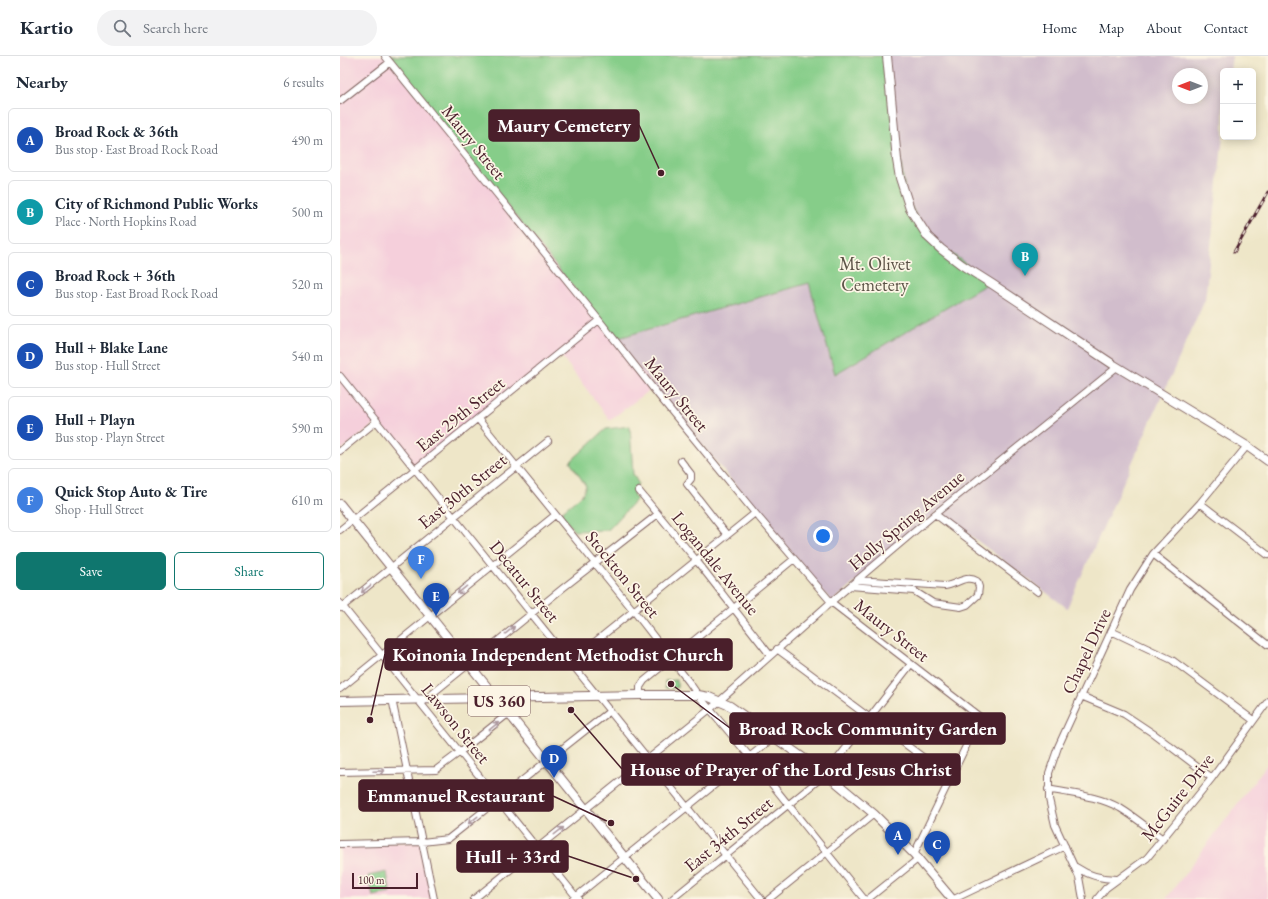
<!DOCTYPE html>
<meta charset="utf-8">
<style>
:root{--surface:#fff;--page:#f2f2f3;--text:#1f2937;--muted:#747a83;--line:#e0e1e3;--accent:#0f766e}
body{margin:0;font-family:"EB Garamond",serif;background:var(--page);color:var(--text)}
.controls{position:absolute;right:12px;top:12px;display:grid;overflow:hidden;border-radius:6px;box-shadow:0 2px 10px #0003}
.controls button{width:36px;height:36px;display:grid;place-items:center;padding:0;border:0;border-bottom:1px solid var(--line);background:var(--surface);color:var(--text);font:20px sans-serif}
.compass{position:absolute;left:832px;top:12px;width:36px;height:36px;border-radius:50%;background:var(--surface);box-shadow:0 2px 10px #0003;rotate:270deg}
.scale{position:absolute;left:12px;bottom:10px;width:66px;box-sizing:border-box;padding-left:4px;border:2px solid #4a1f2b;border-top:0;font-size:11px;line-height:14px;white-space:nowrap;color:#4a1f2b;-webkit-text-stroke:3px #fcf5e5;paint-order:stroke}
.you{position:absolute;left:483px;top:480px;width:14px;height:14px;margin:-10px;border:3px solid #fff;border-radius:50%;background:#1a73e8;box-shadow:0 0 0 6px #1a73e833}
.badge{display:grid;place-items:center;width:26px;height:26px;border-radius:50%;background:var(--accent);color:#fff;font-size:13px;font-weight:700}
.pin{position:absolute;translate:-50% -33px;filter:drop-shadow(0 1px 2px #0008)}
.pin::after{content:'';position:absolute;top:21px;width:14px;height:12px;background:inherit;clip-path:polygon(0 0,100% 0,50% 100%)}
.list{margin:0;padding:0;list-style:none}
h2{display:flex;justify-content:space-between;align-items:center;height:52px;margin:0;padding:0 16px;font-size:17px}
h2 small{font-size:13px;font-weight:400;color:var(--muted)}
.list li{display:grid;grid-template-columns:26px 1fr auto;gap:12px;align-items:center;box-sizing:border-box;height:64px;margin:0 8px 8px;padding:0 8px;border:1px solid var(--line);border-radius:6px}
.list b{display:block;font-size:15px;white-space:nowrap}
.list p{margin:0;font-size:13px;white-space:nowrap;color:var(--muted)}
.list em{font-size:13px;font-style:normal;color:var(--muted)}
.actions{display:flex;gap:8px;padding:12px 16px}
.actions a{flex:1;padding:9px 0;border:1px solid var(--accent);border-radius:6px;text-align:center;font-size:14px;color:var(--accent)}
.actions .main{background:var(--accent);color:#fff}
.icon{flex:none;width:22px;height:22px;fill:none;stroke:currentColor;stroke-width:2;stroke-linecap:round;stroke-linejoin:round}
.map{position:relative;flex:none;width:928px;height:843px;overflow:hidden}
header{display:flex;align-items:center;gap:24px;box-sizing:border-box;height:56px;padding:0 20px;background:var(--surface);border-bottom:1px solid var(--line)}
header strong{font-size:19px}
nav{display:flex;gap:22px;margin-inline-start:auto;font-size:14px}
.search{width:280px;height:36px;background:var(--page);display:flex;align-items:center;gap:10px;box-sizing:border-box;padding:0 14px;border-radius:22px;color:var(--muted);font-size:15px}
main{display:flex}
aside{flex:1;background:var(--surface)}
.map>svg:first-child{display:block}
.built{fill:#f5cfdb}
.industrial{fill:#d1bdcc;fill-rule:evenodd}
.green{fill:#86cd89;stroke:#68765a}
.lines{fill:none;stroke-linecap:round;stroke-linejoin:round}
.minor-casing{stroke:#836562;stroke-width:8}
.major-casing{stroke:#836562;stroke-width:10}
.minor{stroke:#fff;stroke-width:6}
.major{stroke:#fff;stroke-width:8}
.rail-casing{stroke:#4a1f2b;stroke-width:3}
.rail{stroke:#fcf5e5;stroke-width:1.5;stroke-dasharray:4.5;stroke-linecap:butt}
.oneway{stroke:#ae9aa0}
.labels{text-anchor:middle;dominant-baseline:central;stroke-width:3.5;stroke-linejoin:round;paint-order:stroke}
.shield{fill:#fcf5e5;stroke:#7f5f63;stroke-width:1}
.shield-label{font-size:17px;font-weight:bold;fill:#4a1f2b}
.street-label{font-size:18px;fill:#4a1f2b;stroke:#fcf5e5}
.park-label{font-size:18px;fill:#5c5347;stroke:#fcf5e5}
.leader{fill:none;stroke:#4a1f2b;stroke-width:1.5}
.callout-dot{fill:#4a1f2b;stroke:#fcf5e5;stroke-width:1.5}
.callout{fill:#4a1f2b;stroke:#4a1f2b;stroke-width:1.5}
.callout-label{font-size:19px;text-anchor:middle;font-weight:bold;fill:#fff}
</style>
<header>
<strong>Kartio</strong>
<div class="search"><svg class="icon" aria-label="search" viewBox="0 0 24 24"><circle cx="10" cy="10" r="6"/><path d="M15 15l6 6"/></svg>Search here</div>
<nav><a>Home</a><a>Map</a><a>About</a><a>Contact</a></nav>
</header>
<main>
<aside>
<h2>Nearby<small>6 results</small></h2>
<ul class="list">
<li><span class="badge" style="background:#1a4fb4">A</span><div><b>Broad Rock &amp; 36th</b><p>Bus stop · East Broad Rock Road</p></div><em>490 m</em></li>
<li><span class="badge" style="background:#0f9aa8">B</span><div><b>City of Richmond Public Works</b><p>Place · North Hopkins Road</p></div><em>500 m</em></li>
<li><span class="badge" style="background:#1a4fb4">C</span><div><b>Broad Rock + 36th</b><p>Bus stop · East Broad Rock Road</p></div><em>520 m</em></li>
<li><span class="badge" style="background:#1a4fb4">D</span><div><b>Hull + Blake Lane</b><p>Bus stop · Hull Street</p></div><em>540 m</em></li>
<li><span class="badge" style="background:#1a4fb4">E</span><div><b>Hull + Playn</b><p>Bus stop · Playn Street</p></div><em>590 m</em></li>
<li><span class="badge" style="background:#3f7fe0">F</span><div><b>Quick Stop Auto &amp; Tire</b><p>Shop · Hull Street</p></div><em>610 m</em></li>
</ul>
<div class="actions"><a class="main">Save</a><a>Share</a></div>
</aside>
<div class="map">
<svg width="928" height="843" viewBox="0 0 928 843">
<rect width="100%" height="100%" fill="#fcf5e5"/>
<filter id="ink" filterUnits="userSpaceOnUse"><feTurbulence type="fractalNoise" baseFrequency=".025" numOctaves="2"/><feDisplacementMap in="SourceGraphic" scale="8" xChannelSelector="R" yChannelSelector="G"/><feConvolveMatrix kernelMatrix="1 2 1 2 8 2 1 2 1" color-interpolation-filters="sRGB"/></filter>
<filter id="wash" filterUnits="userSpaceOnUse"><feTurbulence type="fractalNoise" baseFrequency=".012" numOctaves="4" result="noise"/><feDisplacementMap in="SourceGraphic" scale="16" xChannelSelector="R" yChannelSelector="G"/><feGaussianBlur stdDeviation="0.9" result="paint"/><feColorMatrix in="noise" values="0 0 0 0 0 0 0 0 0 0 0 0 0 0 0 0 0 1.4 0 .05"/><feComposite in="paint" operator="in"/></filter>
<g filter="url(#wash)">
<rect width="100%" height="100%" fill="#eee6c8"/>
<path class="built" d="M0,0H46L314,331L270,364L219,297L76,413L38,366L0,395Z
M928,707V843H826Z
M82,786L95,843H0V788Z"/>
<path class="industrial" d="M545,0H892L890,15H883V80L865,244L727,552L598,455L492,546L275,283L469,227L496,318L587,179L566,141ZM838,18H862V42H838Z"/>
<path class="green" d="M46,0H545L566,141L587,179L650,226L495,318L469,227L275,283Z
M290,370L293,418L298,427L293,437L294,441L297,443L268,474L234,475L220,457L242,439L246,430L230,406L266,373Z
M337,624V632H325V625Z
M47,816L50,837L33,840L28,820Z"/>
</g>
<g filter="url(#ink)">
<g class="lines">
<defs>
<path id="minor" d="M45,0L259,264L319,340L415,457L491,546L640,661L574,798
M0,45L50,6
M0,320L421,843
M138,363L293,554L349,626L358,639L410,701L524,843
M0,395L37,365
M341,405L351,418V423L347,428L387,479
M299,435L356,504L430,599
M860,447L928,499
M595,458L698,536
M0,474L259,264
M813,498L928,589
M510,530L574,535L593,547L621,551L627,549L638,539L639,531L637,525C626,518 616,529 605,530L518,524
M0,547L238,843
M1,552L208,385
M771,575L832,604L913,664
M437,593L611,722
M231,605L415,457
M0,633L215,459
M300,639V631L304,625L454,503
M741,640L784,658L814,678L872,722
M87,642L223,532L318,458
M52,643L94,843
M0,716L96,714L120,696L169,657
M708,733C732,738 758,740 780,752C795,761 809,773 823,783
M0,788L82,786L108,783L270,655
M736,811C749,820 761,823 777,823
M134,843L375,649L491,546L595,458L777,311
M233,843L434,681
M332,843L486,718L571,608
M429,843L534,758
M528,843L579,802
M614,843L725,790
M743,843L739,821L715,769L709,743V717L718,691L790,534L813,498L860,447L907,390
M757,843L766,832L807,802L872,722L928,645"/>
<path id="major" d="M547,0L557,104L560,122L570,153L588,181L601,193L622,209L652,228L774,309L907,390L928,405
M0,448L318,843
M0,645L300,639H358L369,641L390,650L486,718L534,758L574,798L612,843"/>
</defs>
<use href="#minor" class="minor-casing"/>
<use href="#major" class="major-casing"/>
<use href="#minor" class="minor"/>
<use href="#major" class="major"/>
<defs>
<path id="rail" d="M894,196L928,136"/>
</defs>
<use href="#rail" class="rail-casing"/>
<use href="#rail" class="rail"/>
</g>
<defs><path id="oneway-shaft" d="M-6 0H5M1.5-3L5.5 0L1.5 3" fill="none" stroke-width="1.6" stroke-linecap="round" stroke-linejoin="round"/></defs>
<g class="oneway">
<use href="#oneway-shaft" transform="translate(26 533) rotate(141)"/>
<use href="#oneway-shaft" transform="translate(122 534) rotate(141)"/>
<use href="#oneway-shaft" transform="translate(170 574) rotate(-39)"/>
<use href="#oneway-shaft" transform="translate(154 670) rotate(-39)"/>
<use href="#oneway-shaft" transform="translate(39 715) rotate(-2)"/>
<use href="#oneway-shaft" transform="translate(133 764) rotate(142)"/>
<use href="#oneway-shaft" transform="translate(219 775) rotate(-38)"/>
</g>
</g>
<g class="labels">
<rect class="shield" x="128" y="630" width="62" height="30" rx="3"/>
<g class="shield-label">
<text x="159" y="645">US 360</text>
</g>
<g class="street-label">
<text transform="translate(134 86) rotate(51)">Maury Street</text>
<text transform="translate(337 338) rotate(51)">Maury Street</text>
<text transform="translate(120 358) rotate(-39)">East 29th Street</text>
<text transform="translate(122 435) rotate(-39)">East 30th Street</text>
<text transform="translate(566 464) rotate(-40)">Holly Spring Avenue</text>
<text transform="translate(376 507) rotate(51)">Logandale Avenue</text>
<text transform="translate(283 518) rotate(51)">Stockton Street</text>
<text transform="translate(185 525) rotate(51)">Decatur Street</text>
<text transform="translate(552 574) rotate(38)">Maury Street</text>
<text transform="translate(746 595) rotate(-65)">Chapel Drive</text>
<text transform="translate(116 667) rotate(51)">Lawson Street</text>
<text transform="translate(837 741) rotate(-52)">McGuire Drive</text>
<text transform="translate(388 778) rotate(-39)">East 34th Street</text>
</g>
<g class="park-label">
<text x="535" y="207">Mt. Olivet<tspan x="535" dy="21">Cemetery</tspan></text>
</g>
</g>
<path class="leader" d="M321 117L299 69M30 664L45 598M331 628L390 672M231 654L282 713M271 767L213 740M296 823L228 800"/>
<g class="callout-dot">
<circle cx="321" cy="117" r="4"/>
<circle cx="30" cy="664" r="4"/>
<circle cx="331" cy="628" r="4"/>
<circle cx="231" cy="654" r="4"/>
<circle cx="271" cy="767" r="4"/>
<circle cx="296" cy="823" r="4"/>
</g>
<g class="callout">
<rect x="149" y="54" width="150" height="31" rx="4"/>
<rect x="45" y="583" width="347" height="31" rx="4"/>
<rect x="390" y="657" width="275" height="31" rx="4"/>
<rect x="282" y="698" width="338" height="31" rx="4"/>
<rect x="19" y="724" width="194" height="31" rx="4"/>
<rect x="117" y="785" width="111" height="31" rx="4"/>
</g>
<g class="callout-label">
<text x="224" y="76">Maury Cemetery</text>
<text x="218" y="605">Koinonia Independent Methodist Church</text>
<text x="528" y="679">Broad Rock Community Garden</text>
<text x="451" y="720">House of Prayer of the Lord Jesus Christ</text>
<text x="116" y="746">Emmanuel Restaurant</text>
<text x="173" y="807">Hull + 33rd</text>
</g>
</svg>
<div class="controls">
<button>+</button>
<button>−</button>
</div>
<svg class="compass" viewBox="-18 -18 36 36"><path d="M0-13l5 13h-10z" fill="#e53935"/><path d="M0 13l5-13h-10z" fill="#747a83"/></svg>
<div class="scale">100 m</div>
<div class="you"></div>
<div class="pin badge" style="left:558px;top:799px;background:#1a4fb4">A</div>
<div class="pin badge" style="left:685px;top:220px;background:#0f9aa8">B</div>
<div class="pin badge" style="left:597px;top:808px;background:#1a4fb4">C</div>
<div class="pin badge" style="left:214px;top:722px;background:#1a4fb4">D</div>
<div class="pin badge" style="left:96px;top:560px;background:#1a4fb4">E</div>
<div class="pin badge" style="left:81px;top:523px;background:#3f7fe0">F</div>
</div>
</main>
